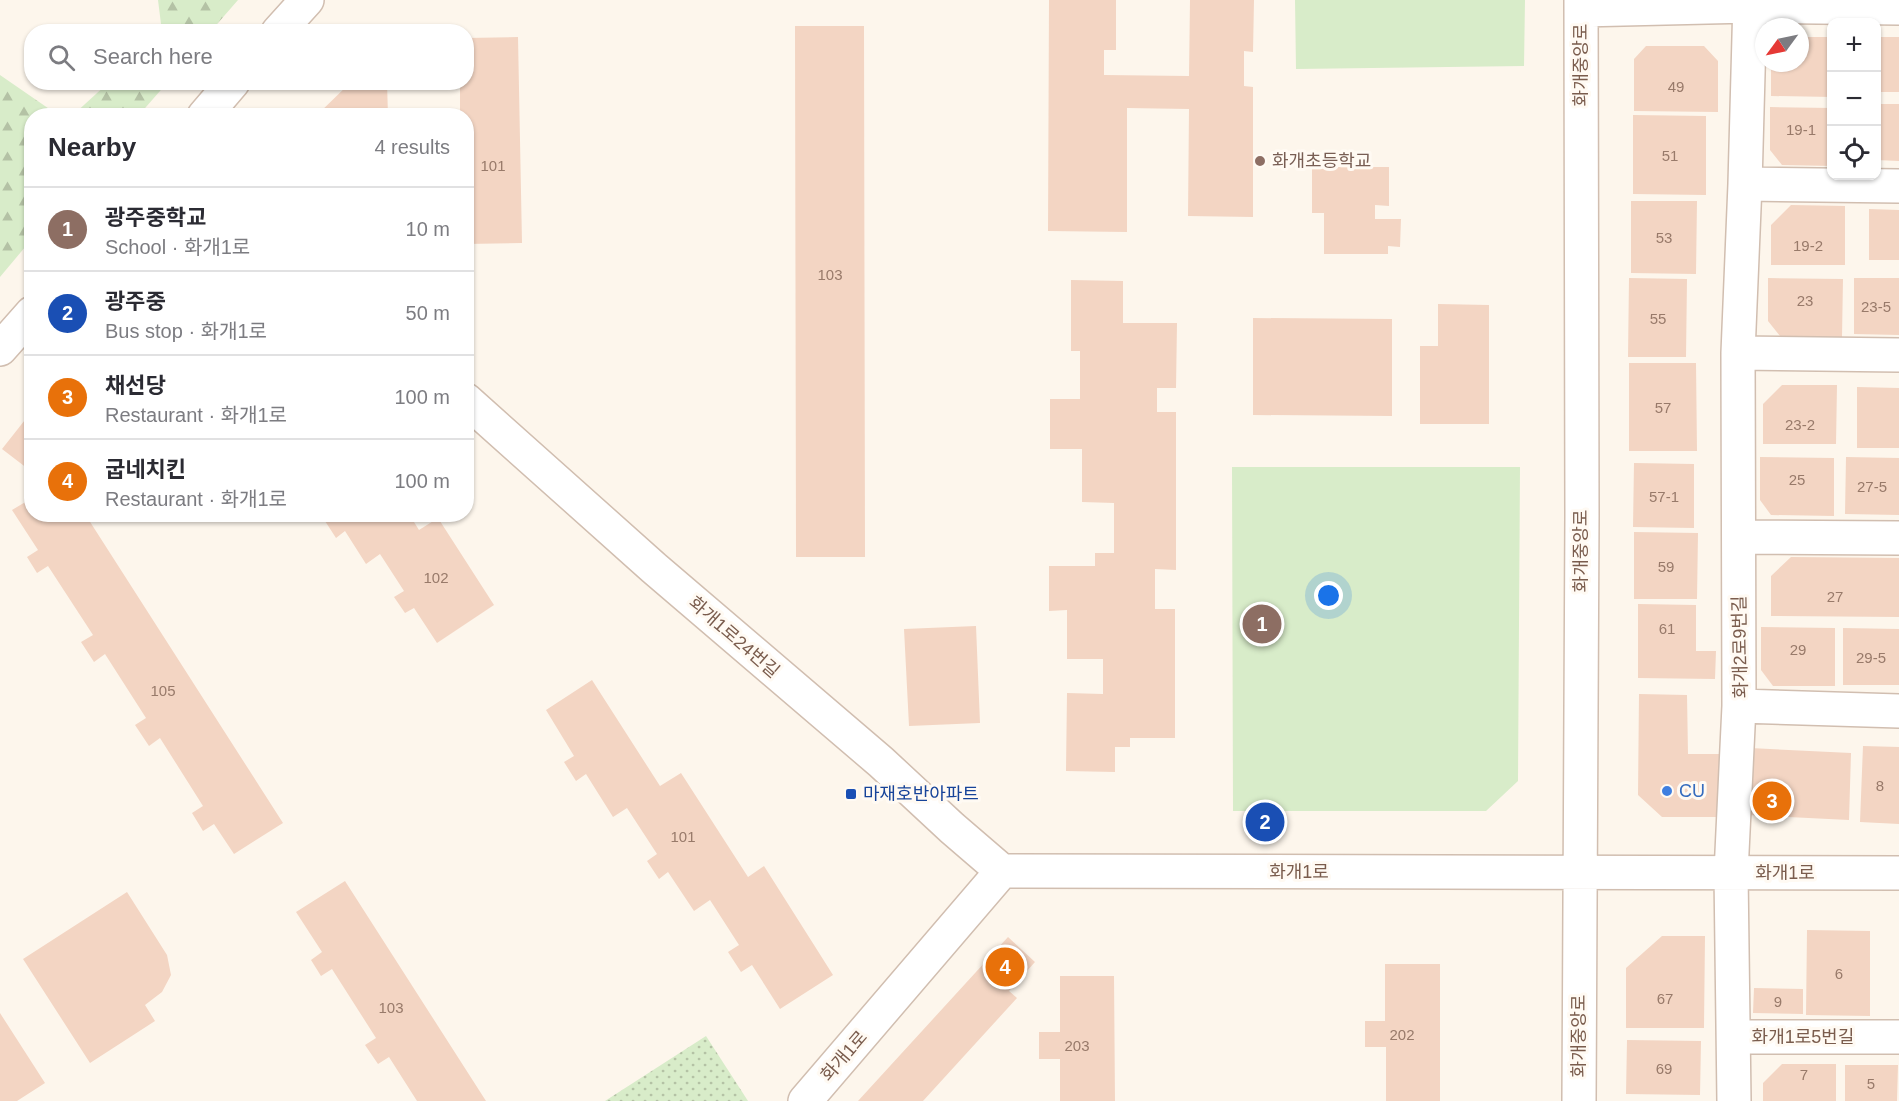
<!DOCTYPE html>
<meta charset="utf-8">
<style>
:root{--surface:#fff;--page:#f2f2f3;--text:#2b2b33;--muted:#7c7c81;--line:#e1e1e2;--accent:#b45309}
body{margin:0;font-family:Arial,"Noto Sans KR",sans-serif;background:var(--page);color:var(--text)}
.controls{position:absolute;right:18px;top:18px;display:grid;overflow:hidden;border-radius:12px;box-shadow:0 2px 4px #0004}
.controls button{width:54px;height:54px;display:grid;place-items:center;padding:0;border:0;border-bottom:2px solid var(--line);background:var(--surface);color:var(--text);font:30px sans-serif}
.compass{position:absolute;left:1755px;top:18px;width:54px;height:54px;border-radius:50%;background:var(--surface);box-shadow:0 2px 4px #0004;rotate:237deg}
.you{position:absolute;left:1329px;top:596px;width:21px;height:21px;margin:-15px;border:4px solid #fff;border-radius:50%;background:#1a73e8;box-shadow:0 0 0 9px #1a73e833}
.badge{display:grid;place-items:center;width:39px;height:39px;border-radius:50%;background:var(--accent);color:#fff;font-size:20px;font-weight:700}
.pin{position:absolute;translate:-50% -50%;border:3px solid #fff;box-shadow:0 2px 6px #0006}
.list{margin:0;padding:0;list-style:none}
h2{display:flex;justify-content:space-between;align-items:center;height:78px;margin:0;padding:0 24px;font-size:26px}
h2 small{font-size:20px;font-weight:400;color:var(--muted)}
.list li{display:grid;grid-template-columns:39px 1fr auto;gap:18px;align-items:center;box-sizing:border-box;height:84px;padding:0 24px;border-top:2px solid var(--line)}
.list b{display:block;font-size:22px;white-space:nowrap}
.list p{margin:0;font-size:20px;white-space:nowrap;color:var(--muted)}
.list em{font-size:20px;font-style:normal;color:var(--muted)}
.icon{flex:none;width:33px;height:33px;fill:none;stroke:currentColor;stroke-width:2;stroke-linecap:round;stroke-linejoin:round}
.map{position:relative;flex:none;width:1899px;height:1101px;overflow:hidden}
.search{position:absolute;background:var(--surface);box-shadow:0 2px 4px #0004;left:24px;top:24px;width:450px;height:66px;display:flex;align-items:center;gap:15px;box-sizing:border-box;padding:0 21px;border-radius:24px;color:var(--muted);font-size:22px}
.panel{position:absolute;background:var(--surface);box-shadow:0 2px 4px #0004;left:24px;top:108px;width:450px;height:414px;border-radius:24px}
.map>svg:first-child{display:block}
.forest{fill:url(#forest-firs)}
.park{fill:url(#park-dots)}
.garden{fill:#d8ecc9}
.building{fill:#f3d5c3}
.lines{fill:none;stroke-linecap:round;stroke-linejoin:round}
.minor-casing{stroke:#d1beb0;stroke-width:36}
.minor{stroke:#fff;stroke-width:33}
.education-dot{fill:#8d6e63;stroke:#fffaf3;stroke-width:2}
.shop-dot{fill:#3f7fe0;stroke:#fffaf3;stroke-width:2}
.transit-dot{fill:#1a4fb4;stroke:#fffaf3;stroke-width:2}
.labels{text-anchor:middle;dominant-baseline:central;stroke-width:6;stroke-linejoin:round;paint-order:stroke}
.number-label{font-size:15px;fill:#987a6a}
.street-label{font-size:18px;fill:#7a5c4d;stroke:#fffaf3}
.education-label{font-size:18px;fill:#785e54;stroke:#fffaf3;text-anchor:start}
.shop-label{font-size:18px;fill:#366cbe;stroke:#fffaf3;text-anchor:start}
.transit-label{font-size:18px;fill:#164399;stroke:#fffaf3;text-anchor:start}
</style>
<div class="map">
<svg width="1899" height="1101" viewBox="0 0 1899 1101">
<defs>
<pattern id="forest-firs" width="22" height="20" patternUnits="userSpaceOnUse" patternTransform="scale(1.5)"><rect width="22" height="20" fill="#d8ecc9"/><path d="M5 1l3.5 6h-7zM16 11l3.5 6h-7z" fill="#b4c2a5"/></pattern>
<pattern id="park-dots" width="8" height="8" patternUnits="userSpaceOnUse" patternTransform="scale(1.5)"><rect width="8" height="8" fill="#d8ecc9"/><path d="M2 2h.1M6 6h.1" fill="none" stroke="#b4c2a5" stroke-width="1.8" stroke-linecap="round"/></pattern>
</defs>
<rect width="100%" height="100%" fill="#fdf6ec"/>
<path class="forest" d="M158,0H238L211,31L162,32Z
M0,75L58,115L32,116L31,240L0,277Z
M108,83V82L167,83L139,115H73Z"/>
<path class="park" d="M706,1036L748,1101H605Z"/>
<path class="garden" d="M1295,0H1525L1524,66L1296,69Z
M1232,467H1520L1518,781L1486,811H1233Z"/>
<path class="building" d="M1049,0H1116V50H1104V75L1189,76L1190,0H1254L1253,52L1244,51V86L1253,87V217L1188,216L1189,109L1127,108V232L1048,231Z
M795,26H864L865,557H796Z
M518,37L522,243L466,244V116H460V82H466V38Z
M1800,37H1832V97L1771,96V63H1800Z
M1876,37H1899V92H1876Z
M1646,46H1704L1718,61V112L1634,111V59Z
M351,82H387L388,116H316Z
M1876,104H1899V161L1876,160Z
M1770,107L1832,108V166L1782,165L1770,150Z
M1633,115L1706,116V195L1633,194Z
M1312,167H1389V206L1375,205V219H1401L1400,247L1388,246V254H1324V213H1312Z
M1631,201H1697L1696,274L1631,273Z
M1791,205L1845,206V265H1771V225Z
M1869,209L1899,210V260H1869Z
M1629,278L1687,279L1686,357H1628Z
M1768,278L1843,279L1842,337L1780,336L1768,321Z
M1854,278H1899V335L1854,334Z
M1071,280L1123,281V323H1177L1176,388H1157V412H1176V570L1155,569V609H1175V738H1130V747H1115V772L1066,771L1067,693L1103,694V659H1067V610L1049,611V566H1095V553H1114V503L1082,502V449H1050V399H1080V351H1071Z
M1438,304L1489,305V424H1420V346H1438Z
M1253,318L1392,319V416L1253,415Z
M1629,363H1696L1697,451H1629Z
M1782,385H1837L1836,444H1763V404Z
M1857,387L1899,388V448H1857Z
M32,411V472L2,449Z
M1760,457L1834,458V516L1771,515L1760,500Z
M1846,457L1899,458V515L1845,514Z
M1634,463L1694,464V528L1633,527Z
M32,498V514H85L283,823L234,854L214,824L203,831L192,813L203,806L160,738L149,746L135,725L146,718L105,654L94,662L81,642L93,635L48,566L37,573L27,557L38,550L12,510Z
M335,514H409L419,530L438,518L494,605L437,643L414,608L405,613L394,597L404,591L380,554L366,564L345,531L336,538L325,521Z
M1634,532L1698,533L1697,599H1634Z
M1791,557L1899,558V617L1771,616V576Z
M1638,604L1696,605V651H1716L1715,679L1638,678Z
M976,626L980,723L909,726L904,629Z
M1761,627L1835,628V686H1773L1761,670Z
M1843,628L1899,629V685H1843Z
M592,680L660,786L681,773L748,877L764,866L833,975L780,1009L752,965L741,972L728,952L739,945L710,900L694,911L668,872L659,879L647,861L657,854L627,808L613,817L586,774L576,781L564,762L574,756L546,710Z
M1639,694L1687,695L1688,754H1720L1719,817H1662L1638,795Z
M1863,746L1899,747V824L1860,822Z
M1750,748L1851,753L1849,820L1747,815Z
M345,881L486,1101H417L389,1057L378,1064L365,1045L376,1038L332,969L321,976L311,960L322,952L296,912Z
M127,892L167,955L171,975L162,992L145,1005L155,1021L90,1063L23,959Z
M1807,930L1870,931V1016L1806,1015Z
M1662,936H1705L1704,1028H1626V968Z
M1008,937L1035,962L1009,991L1017,998L923,1101H858Z
M1385,964H1440V1101H1386V1047H1365V1021H1385Z
M1060,976H1114L1115,1101H1060V1059H1039V1032H1060Z
M1754,988L1803,989V1014L1753,1013Z
M0,1013L45,1083L17,1101H0Z
M1627,1040L1701,1041L1700,1095L1626,1094Z
M1782,1064H1836V1101H1763V1083Z
M1845,1065H1898L1897,1101H1845Z"/>
<g class="lines">
<defs>
<path id="minor" d="M1750,0L1745,184L1738,353L1739,706L1899,711
M1581,10L1750,6L1899,8
M278,32L307,0
M204,116L233,82
M1745,184L1899,186
M0,349L32,313
M1738,353L1899,355
M466,400L654,568L881,762L952,828L1002,871
M1739,537L1899,538
M1734,1037H1899
M805,1101L1002,871L1899,873
M1579,1101L1582,515L1581,0
M1734,1101L1731,873L1739,706"/>
</defs>
<use href="#minor" class="minor-casing"/>
<use href="#minor" class="minor"/>
</g>
<circle class="education-dot" cx="1260" cy="161" r="6"/>
<circle class="shop-dot" cx="1667" cy="791" r="6"/>
<rect class="transit-dot" x="845" y="788" width="12" height="12" rx="3"/>
<g class="labels">
<g class="number-label">
<text x="1676" y="86">49</text>
<text x="1801" y="129">19-1</text>
<text x="1670" y="155">51</text>
<text x="493" y="165">101</text>
<text x="1664" y="237">53</text>
<text x="1808" y="245">19-2</text>
<text x="830" y="274">103</text>
<text x="1805" y="300">23</text>
<text x="1876" y="306">23-5</text>
<text x="1658" y="318">55</text>
<text x="1663" y="407">57</text>
<text x="1800" y="424">23-2</text>
<text x="1797" y="479">25</text>
<text x="1872" y="486">27-5</text>
<text x="1664" y="496">57-1</text>
<text x="1666" y="566">59</text>
<text x="436" y="577">102</text>
<text x="1835" y="596">27</text>
<text x="1667" y="628">61</text>
<text x="1798" y="649">29</text>
<text x="1871" y="657">29-5</text>
<text x="163" y="690">105</text>
<text x="1880" y="785">8</text>
<text x="683" y="836">101</text>
<text x="1839" y="973">6</text>
<text x="1665" y="998">67</text>
<text x="1778" y="1001">9</text>
<text x="391" y="1007">103</text>
<text x="1402" y="1034">202</text>
<text x="1077" y="1045">203</text>
<text x="1664" y="1068">69</text>
<text x="1804" y="1074">7</text>
<text x="1871" y="1083">5</text>
</g>
<g class="street-label">
<text transform="translate(1581 65) rotate(-90)">화개중앙로</text>
<text transform="translate(1581 551) rotate(-90)">화개중앙로</text>
<text transform="translate(734 637) rotate(41)">화개1로24번길</text>
<text transform="translate(1740 647) rotate(-91)">화개2로9번길</text>
<text x="1299" y="872">화개1로</text>
<text x="1785" y="873">화개1로</text>
<text transform="translate(1579 1036) rotate(-90)">화개중앙로</text>
<text x="1803" y="1037">화개1로5번길</text>
<text transform="translate(844 1056) rotate(-49)">화개1로</text>
</g>
<g class="education-label">
<text x="1272" y="161">화개초등학교</text>
</g>
<g class="shop-label">
<text x="1679" y="791">CU</text>
</g>
<g class="transit-label">
<text x="863" y="794">마재호반아파트</text>
</g>
</g>
</svg>
<div class="controls">
<button>+</button>
<button>−</button>
<button><svg class="icon" aria-label="locate" viewBox="0 0 24 24"><circle cx="12" cy="12" r="6"/><path d="M12 2v4M12 18v4M2 12h4M18 12h4"/></svg></button>
</div>
<svg class="compass" viewBox="-18 -18 36 36"><path d="M0-13l5 13h-10z" fill="#e53935"/><path d="M0 13l5-13h-10z" fill="#7c7c81"/></svg>
<div class="you"></div>
<div class="pin badge" style="left:1262px;top:624px;background:#8d6e63">1</div>
<div class="pin badge" style="left:1265px;top:822px;background:#1a4fb4">2</div>
<div class="pin badge" style="left:1772px;top:801px;background:#e8710a">3</div>
<div class="pin badge" style="left:1005px;top:967px;background:#e8710a">4</div>
<div class="search"><svg class="icon" aria-label="search" viewBox="0 0 24 24"><circle cx="10" cy="10" r="6"/><path d="M15 15l6 6"/></svg>Search here</div>
<section class="panel">
<h2>Nearby<small>4 results</small></h2>
<ul class="list">
<li><span class="badge" style="background:#8d6e63">1</span><div><b>광주중학교</b><p>School · 화개1로</p></div><em>10 m</em></li>
<li><span class="badge" style="background:#1a4fb4">2</span><div><b>광주중</b><p>Bus stop · 화개1로</p></div><em>50 m</em></li>
<li><span class="badge" style="background:#e8710a">3</span><div><b>채선당</b><p>Restaurant · 화개1로</p></div><em>100 m</em></li>
<li><span class="badge" style="background:#e8710a">4</span><div><b>굽네치킨</b><p>Restaurant · 화개1로</p></div><em>100 m</em></li>
</ul>
</section>
</div>
